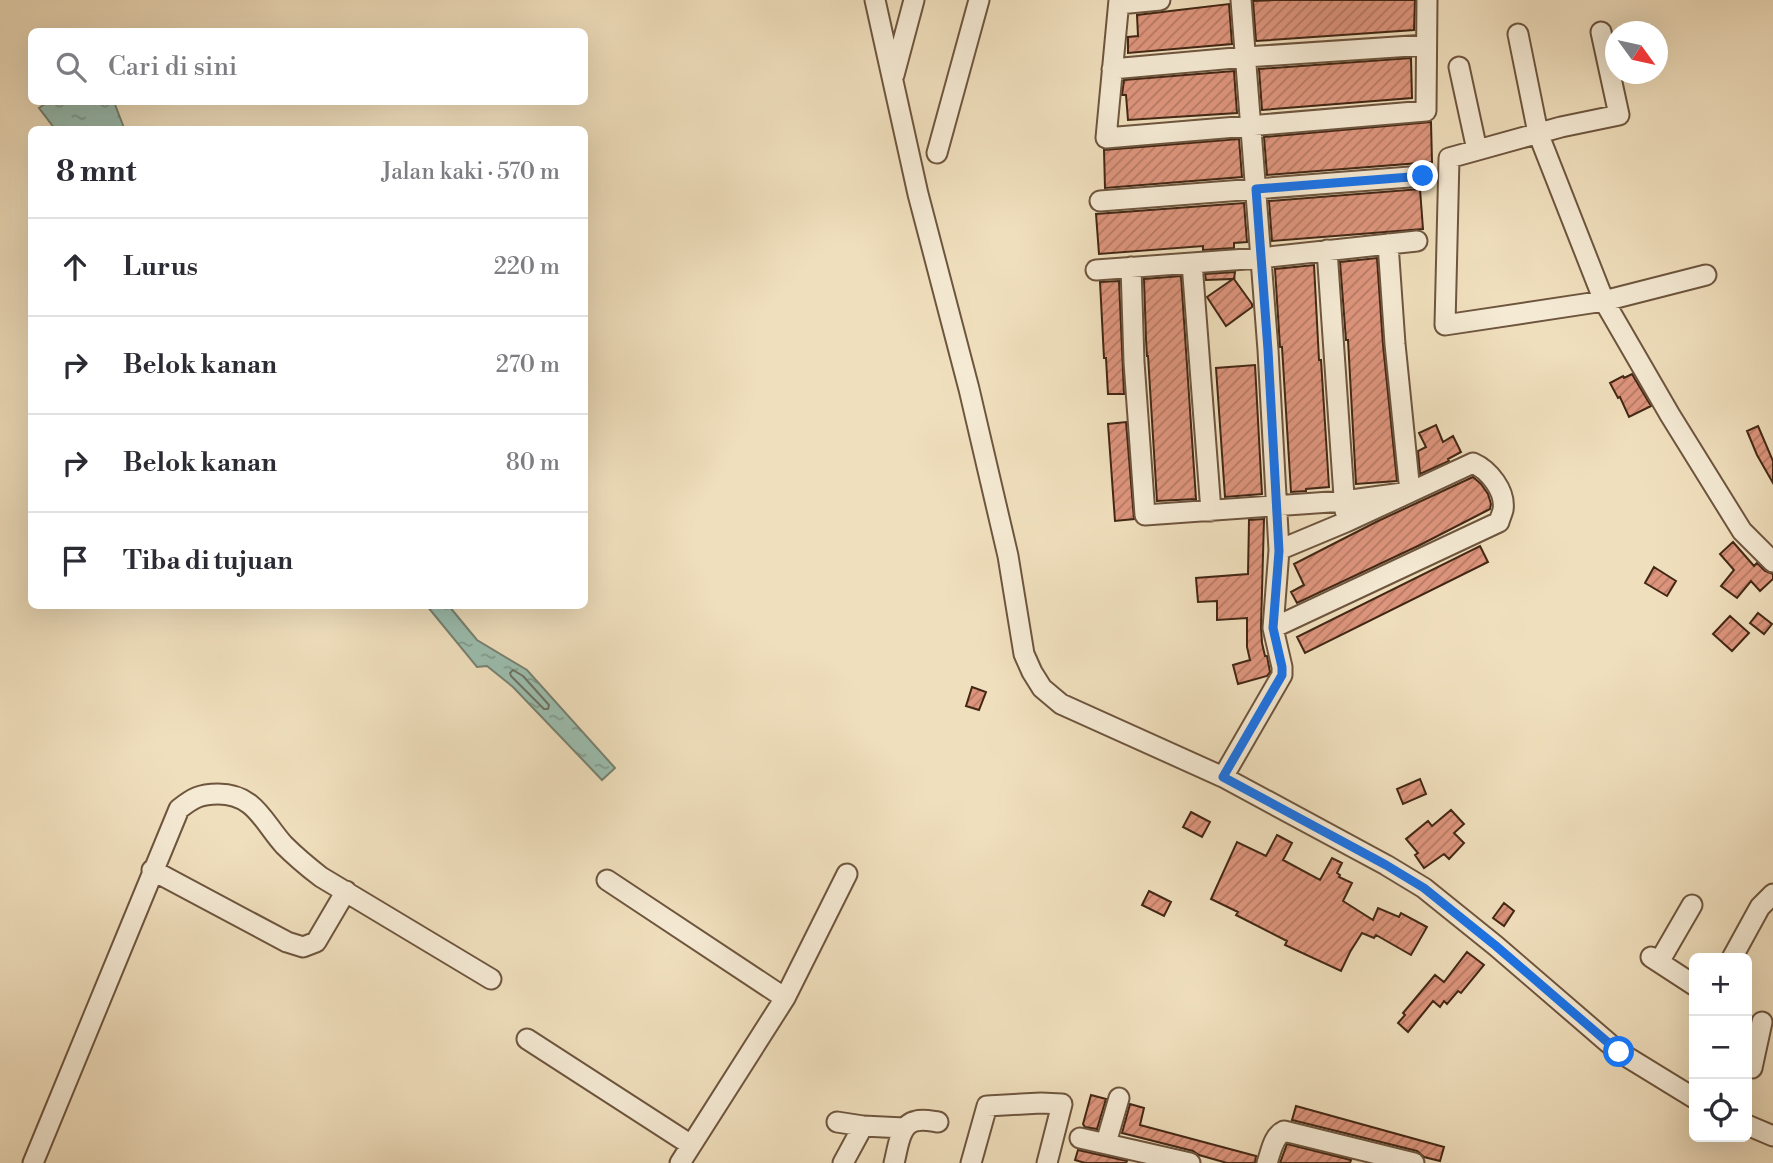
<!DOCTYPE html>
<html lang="id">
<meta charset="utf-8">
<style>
:root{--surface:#fff;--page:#f7f7f7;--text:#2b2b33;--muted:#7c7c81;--line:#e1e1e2}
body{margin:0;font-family:"Libre Bodoni",serif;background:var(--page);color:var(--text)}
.controls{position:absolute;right:21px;bottom:21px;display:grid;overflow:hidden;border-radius:10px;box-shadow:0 7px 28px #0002}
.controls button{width:63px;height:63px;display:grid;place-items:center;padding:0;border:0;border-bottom:2px solid var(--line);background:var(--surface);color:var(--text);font:35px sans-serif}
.compass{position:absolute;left:1605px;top:21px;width:63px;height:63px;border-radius:50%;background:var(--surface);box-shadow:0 7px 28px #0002;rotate:123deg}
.stop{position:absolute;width:21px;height:21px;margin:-16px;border:5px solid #1a73e8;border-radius:50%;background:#fff}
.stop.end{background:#1a73e8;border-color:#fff;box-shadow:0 2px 7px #0008}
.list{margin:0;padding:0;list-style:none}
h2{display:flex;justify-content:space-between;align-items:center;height:91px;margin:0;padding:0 28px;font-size:30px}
h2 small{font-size:23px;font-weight:400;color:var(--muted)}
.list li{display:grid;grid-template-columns:46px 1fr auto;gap:21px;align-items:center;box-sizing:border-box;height:98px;padding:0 28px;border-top:2px solid var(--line)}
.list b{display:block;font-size:26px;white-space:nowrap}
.list em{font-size:23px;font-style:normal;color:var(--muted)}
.icon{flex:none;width:38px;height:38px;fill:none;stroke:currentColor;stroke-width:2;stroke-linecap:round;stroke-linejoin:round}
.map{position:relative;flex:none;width:1773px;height:1163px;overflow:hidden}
.search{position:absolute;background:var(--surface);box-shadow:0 7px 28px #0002;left:28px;top:28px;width:560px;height:77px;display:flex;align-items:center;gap:18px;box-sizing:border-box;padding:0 24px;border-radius:10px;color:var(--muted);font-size:26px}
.panel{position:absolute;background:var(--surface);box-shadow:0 7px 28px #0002;left:28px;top:126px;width:560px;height:483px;border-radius:10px}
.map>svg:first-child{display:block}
.water{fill:url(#water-ripples);stroke:#778170;stroke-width:2}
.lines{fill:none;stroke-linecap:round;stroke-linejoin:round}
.shore{stroke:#6e7261;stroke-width:2}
.building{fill:url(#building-hatch);stroke:#422714;stroke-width:2}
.minor-casing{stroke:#6e553e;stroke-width:23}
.minor{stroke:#f5ead4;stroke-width:19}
.route{stroke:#1a73e8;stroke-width:9}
</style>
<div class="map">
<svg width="1773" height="1163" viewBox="0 0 1773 1163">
<defs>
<pattern id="water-ripples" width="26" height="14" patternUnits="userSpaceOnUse" patternTransform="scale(1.75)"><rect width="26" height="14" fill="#9bbdae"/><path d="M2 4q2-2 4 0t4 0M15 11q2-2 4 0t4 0" fill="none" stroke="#809a8c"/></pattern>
<pattern id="building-hatch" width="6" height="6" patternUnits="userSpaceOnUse" patternTransform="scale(1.75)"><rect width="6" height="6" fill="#de957d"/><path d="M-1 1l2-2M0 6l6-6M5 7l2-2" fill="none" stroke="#b67a65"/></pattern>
</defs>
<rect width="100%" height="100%" fill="#f0dfbd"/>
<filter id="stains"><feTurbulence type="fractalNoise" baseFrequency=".00286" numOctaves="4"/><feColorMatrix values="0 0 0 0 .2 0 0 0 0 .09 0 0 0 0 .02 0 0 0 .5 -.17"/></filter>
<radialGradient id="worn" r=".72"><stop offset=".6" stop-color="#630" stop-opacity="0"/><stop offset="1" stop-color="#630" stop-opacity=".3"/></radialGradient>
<path class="water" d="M48,102H114L124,128L122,130L55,129L39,108Z
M427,606H449L477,640L527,670L615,768L602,780L513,687L487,666L477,667Z"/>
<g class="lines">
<path class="shore" d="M513,670L523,676L549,705L548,709H544L511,676L510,673Z"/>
</g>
<path class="building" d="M1275,0H1415L1414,30L1256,41L1253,1Z
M1229,4L1232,44L1128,53V37L1138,36L1137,15Z
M1411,58L1412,98L1262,110L1259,69Z
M1234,71L1237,113L1128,120L1126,95H1122L1124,80Z
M1431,122L1432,162L1267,175L1264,137Z
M1239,139L1242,177L1105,188L1104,150Z
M1420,189L1423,229L1272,241L1269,201Z
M1244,203L1247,242L1234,243V248L1203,250V246L1099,254L1096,214Z
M1377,258L1383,345L1397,481L1356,484L1348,340H1346L1340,262Z
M1314,265L1319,360H1321L1329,487L1306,489V491L1291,492L1282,347H1280L1275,269Z
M1235,272L1234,279L1252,304V307L1226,326L1207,297L1233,279L1206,280L1205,274Z
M1181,276L1196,499L1157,501L1148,356H1147L1146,339L1144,279Z
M1119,281L1124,394H1108L1106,358H1104L1100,282Z
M1255,365L1262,494L1225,497L1216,368Z
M1632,374L1651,406L1629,417L1620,397L1618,398L1610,383L1623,376L1624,378Z
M1126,422L1134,519L1115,521L1108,424Z
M1436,425L1443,442L1453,436L1461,452L1448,459L1449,461L1420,474L1418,451L1426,447L1419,433Z
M1758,426L1773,461V483L1757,455L1747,431Z
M1473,477L1481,484L1488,494L1491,504L1490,509L1420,545L1297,603L1291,592L1304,585L1294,564L1378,521Z
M1264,519L1261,627L1262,643L1265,656H1267L1270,672L1267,676L1238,684L1233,665L1250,660L1247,647V618L1217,620V601L1198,602L1196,578L1248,574L1249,520Z
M1733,542L1754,566L1757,563L1765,571L1773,574V579L1760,591L1751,581L1737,598L1721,586L1734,570L1720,554Z
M1480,546L1488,562L1305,653L1297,637Z
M1654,567L1676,581L1667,596L1645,583Z
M1758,613L1772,624L1764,634L1750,623Z
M1730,616L1749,633L1732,651L1713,634Z
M972,687L986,692L979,710L966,706Z
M1420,779L1426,794L1403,804L1397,789Z
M1451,810L1464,824L1454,833L1464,843L1449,859L1444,854L1424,868L1415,855L1418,853L1406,839L1428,821L1432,826Z
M1191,812L1210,822L1202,837L1183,827Z
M1277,835L1292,843L1283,860L1320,880L1332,858L1342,863L1337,873L1340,875L1339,877L1352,883L1343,901L1373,920L1378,908L1399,917L1401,913L1427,927L1411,955L1376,935L1374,938L1362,933L1350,952L1341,971L1285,945L1287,941L1236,915L1238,912L1211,899L1237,842L1266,856Z
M1149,891L1171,902L1164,916L1142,905Z
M1504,903L1514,911L1504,926L1493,918Z
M1467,952L1484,965L1461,993L1458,991L1447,1004L1444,1001L1440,1007L1433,1001L1408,1032L1398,1023L1405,1015L1403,1013L1435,975L1444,982Z
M1091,1095L1106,1099L1097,1129L1085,1127L1083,1124Z
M1130,1104L1144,1108L1140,1125L1256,1156L1255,1163H1227L1199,1155L1193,1151L1122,1133Z
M1296,1106L1444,1147L1440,1161L1424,1157L1417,1151L1292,1120Z
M1287,1144L1351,1160L1350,1163H1280Z
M1078,1150L1127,1161L1126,1163H1085L1075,1160Z"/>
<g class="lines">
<defs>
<path id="minor" d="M875,0L918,194L969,389L1008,556L1024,654L1032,672L1042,688L1061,704L1223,777L1386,865L1424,888L1496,946L1619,1052L1694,1098
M1119,0L1106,138L1426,111L1427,0
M1119,4L1160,0
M1601,32L1619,115L1561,127L1449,158L1445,325L1604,301L1706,275
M1518,34L1538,133L1604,301L1670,415L1742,531L1773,562
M1459,67L1477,150
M1112,69L1246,57L1426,45
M894,75L914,0
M937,153L979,0
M1100,201L1423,176
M1327,250L1345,511
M1192,263L1211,511
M1131,267L1134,362L1145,515L1344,501L1410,492L1395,344L1388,244
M1096,270L1260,258L1417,241
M1273,628L1499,522C1500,518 1502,514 1503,510C1506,491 1489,470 1473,463L1346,522L1279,550
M1223,777L1282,675V667L1273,628L1279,550L1268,350L1241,0
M152,870L287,942L303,947L316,942L346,891
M607,880L785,998
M1651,957L1694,985
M1732,958L1760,907L1773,894
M1659,962L1692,905
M527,1039L691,1145
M1752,1068L1762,1022
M837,1122L863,1126L904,1128
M1747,1125L1773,1136
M1080,1138L1190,1163
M1106,1143L1119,1098
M33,1163L179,809C193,798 200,794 218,794C255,794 263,822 284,845C296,857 308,867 321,877L491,979
M680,1163L785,998L847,874
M843,1163L863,1126
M894,1163C898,1149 899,1124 916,1121C923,1119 931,1121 938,1122
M971,1163L987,1106L1041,1103L1062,1104L1047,1163
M1267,1163C1271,1152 1273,1136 1284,1131L1414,1163"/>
</defs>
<use href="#minor" class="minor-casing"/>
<use href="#minor" class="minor"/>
</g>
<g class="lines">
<path class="route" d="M1423,176L1256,189L1268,350L1279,551L1273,628L1282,667V675L1223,777L1386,865L1424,888L1496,946L1619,1052"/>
</g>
<rect width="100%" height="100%" filter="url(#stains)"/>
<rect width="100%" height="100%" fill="url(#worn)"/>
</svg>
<div class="controls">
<button>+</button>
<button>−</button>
<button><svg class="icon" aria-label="locate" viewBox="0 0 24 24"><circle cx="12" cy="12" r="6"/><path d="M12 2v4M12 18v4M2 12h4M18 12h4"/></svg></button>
</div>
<svg class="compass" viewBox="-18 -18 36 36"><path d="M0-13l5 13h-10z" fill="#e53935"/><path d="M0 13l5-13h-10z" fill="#7c7c81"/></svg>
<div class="stop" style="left:1619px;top:1052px"></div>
<div class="stop end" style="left:1423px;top:176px"></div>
<div class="search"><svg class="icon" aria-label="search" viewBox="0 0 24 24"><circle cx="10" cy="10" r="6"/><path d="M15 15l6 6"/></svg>Cari di sini</div>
<section class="panel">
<h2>8 mnt<small>Jalan kaki · 570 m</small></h2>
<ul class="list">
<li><svg class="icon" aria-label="ahead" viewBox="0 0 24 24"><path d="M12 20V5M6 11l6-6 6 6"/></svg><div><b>Lurus</b></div><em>220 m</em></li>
<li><svg class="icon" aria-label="right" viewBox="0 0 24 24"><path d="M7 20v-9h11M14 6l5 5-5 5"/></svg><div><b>Belok kanan</b></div><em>270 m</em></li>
<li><svg class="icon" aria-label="right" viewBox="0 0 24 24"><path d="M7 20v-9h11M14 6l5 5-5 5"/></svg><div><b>Belok kanan</b></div><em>80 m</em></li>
<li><svg class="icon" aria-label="arrive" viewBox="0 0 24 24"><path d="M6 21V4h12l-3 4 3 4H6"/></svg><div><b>Tiba di tujuan</b></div></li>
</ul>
</section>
</div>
